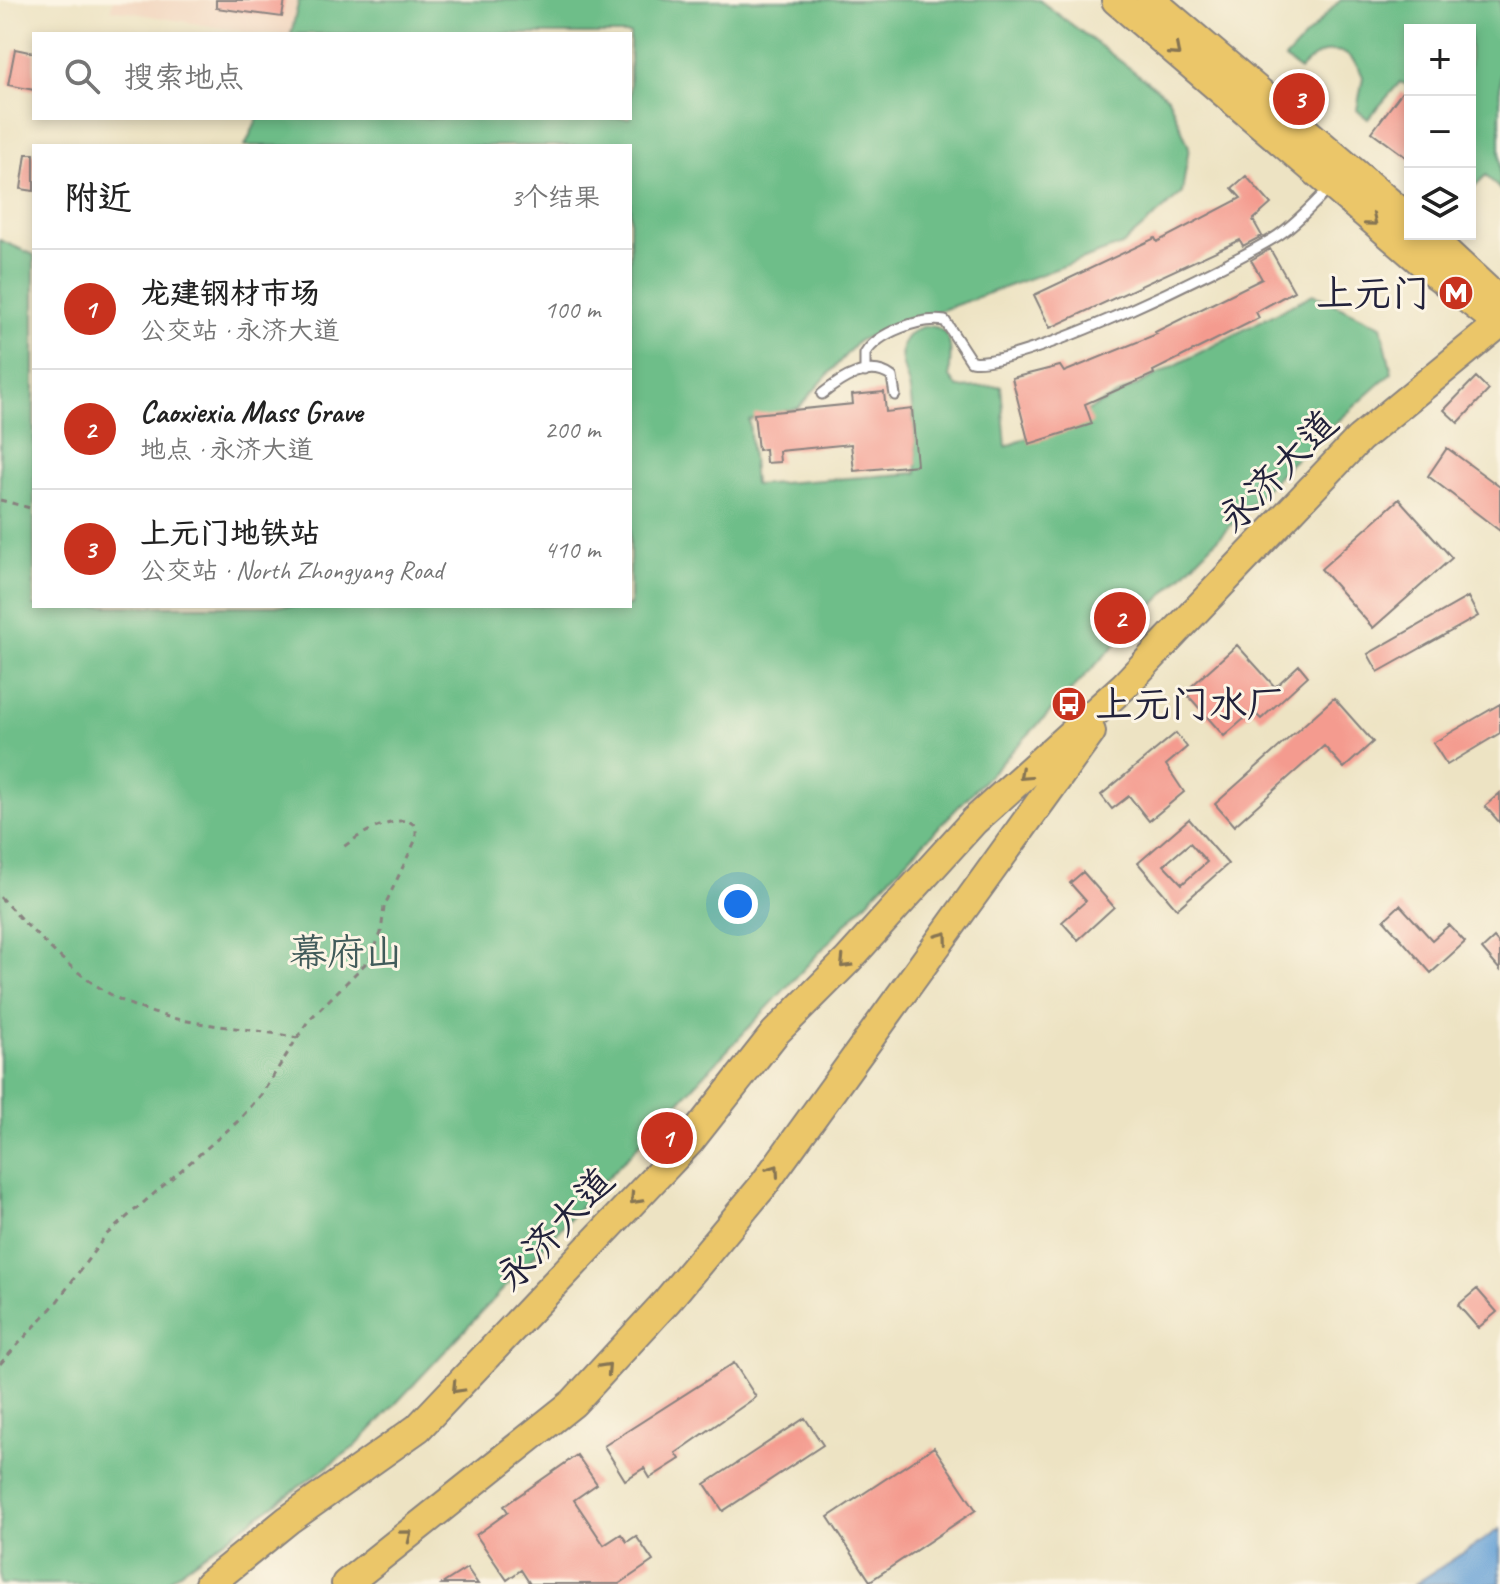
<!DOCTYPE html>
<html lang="zh">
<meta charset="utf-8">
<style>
:root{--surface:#fff;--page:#f2f2f2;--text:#222;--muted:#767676;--line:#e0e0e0;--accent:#c8321e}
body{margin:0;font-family:Caveat,"LXGW WenKai TC",sans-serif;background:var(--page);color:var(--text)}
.controls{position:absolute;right:24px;top:24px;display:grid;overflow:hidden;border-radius:0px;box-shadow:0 4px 12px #0003}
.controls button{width:72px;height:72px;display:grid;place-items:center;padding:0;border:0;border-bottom:2px solid var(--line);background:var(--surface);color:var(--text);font:40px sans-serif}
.you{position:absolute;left:738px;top:904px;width:28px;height:28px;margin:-20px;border:6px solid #fff;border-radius:50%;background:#1a73e8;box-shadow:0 0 0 12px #1a73e833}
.badge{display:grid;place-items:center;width:52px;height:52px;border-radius:50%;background:var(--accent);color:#fff;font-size:26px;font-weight:700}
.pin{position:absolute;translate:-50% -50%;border:4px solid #fff;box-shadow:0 2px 8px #0006}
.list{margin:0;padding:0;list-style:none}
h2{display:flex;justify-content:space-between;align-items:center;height:104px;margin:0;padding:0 32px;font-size:34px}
h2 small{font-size:26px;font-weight:400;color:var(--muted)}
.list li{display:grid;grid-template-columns:52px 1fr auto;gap:24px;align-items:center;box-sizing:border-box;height:120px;padding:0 32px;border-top:2px solid var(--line)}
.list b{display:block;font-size:30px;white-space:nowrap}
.list p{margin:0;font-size:26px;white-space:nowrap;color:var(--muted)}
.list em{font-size:26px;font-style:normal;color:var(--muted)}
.icon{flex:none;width:44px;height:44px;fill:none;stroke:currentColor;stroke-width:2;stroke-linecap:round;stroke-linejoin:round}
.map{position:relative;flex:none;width:1500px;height:1584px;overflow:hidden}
.search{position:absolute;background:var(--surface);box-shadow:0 4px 12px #0003;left:32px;top:32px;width:600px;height:88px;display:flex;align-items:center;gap:20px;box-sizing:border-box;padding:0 28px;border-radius:0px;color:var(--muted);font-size:30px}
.panel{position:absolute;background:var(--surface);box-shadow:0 4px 12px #0003;left:32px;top:144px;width:600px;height:464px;border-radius:0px}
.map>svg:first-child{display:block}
.built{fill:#f2d5be}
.forest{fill:#6ebe89;stroke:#487062;stroke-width:2}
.water{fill:#66a1d6;stroke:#446288;stroke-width:2}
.building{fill:#f49b8f;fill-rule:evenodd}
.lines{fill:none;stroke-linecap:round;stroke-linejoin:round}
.service-casing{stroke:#88827f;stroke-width:13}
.primary-casing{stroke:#88827f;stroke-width:32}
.path{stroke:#88827f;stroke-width:3;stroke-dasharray:6 6;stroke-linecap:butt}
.service{stroke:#fff;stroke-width:9}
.primary{stroke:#ebc669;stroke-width:28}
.oneway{stroke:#867452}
.labels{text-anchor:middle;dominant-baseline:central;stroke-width:6;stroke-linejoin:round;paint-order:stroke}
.poi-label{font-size:38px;fill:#22223b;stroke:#fcf5e5;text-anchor:end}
.street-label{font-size:38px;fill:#22223b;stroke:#fcf5e5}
.park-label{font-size:38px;fill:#415b5a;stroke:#fcf5e5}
</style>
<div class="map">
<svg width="1500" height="1584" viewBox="0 0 1500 1584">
<rect width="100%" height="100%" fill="#fcf5e5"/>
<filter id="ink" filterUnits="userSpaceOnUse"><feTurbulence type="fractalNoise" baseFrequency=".0125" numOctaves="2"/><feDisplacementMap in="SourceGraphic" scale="16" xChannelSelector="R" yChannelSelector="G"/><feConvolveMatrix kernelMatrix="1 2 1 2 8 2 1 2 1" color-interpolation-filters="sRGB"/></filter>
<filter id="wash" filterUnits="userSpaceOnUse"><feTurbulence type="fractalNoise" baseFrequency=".006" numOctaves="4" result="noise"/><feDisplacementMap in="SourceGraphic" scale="32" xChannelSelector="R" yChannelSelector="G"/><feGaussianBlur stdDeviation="1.8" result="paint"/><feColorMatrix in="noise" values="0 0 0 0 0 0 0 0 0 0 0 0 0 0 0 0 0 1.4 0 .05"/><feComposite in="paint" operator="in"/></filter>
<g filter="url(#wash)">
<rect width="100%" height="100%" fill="#ede3c3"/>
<path class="built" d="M113,0H297L290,34H257L111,9Z"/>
<path class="forest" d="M299,0H1039L1168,97L1189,147L1182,193L1122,245L859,340L798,408L749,420L754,485L917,473C915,446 914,418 910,391C908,378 899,362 902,348C905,330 932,317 945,334C954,345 949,363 950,377L958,388L1001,386L1006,447L1071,419L1313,294L1381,326L1392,373L1288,466L876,892L356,1446L163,1584H0V240L34,255V606H630V146H245L258,118H630V34H291Z
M1340,0H1500V190L1486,175L1470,191V30H1410V86L1400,82L1368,119L1357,110L1363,77C1349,42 1323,45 1300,70L1285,59Z"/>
<path class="water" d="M1500,1529V1584H1415Z"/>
<g id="blocks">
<path class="building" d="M216,0H285L282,17L216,8Z
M15,49L34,53V90L8,85Z
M1402,92L1410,98V160L1372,132Z
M26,154H34V191L21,189Z
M1246,176L1271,204L1253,220L1262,236L1243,246L1240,240L1050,328L1034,295L1155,238L1157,242L1241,198L1232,188Z
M1270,249L1294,291L1256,312L1259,318L1153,371L1154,374L1085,404L1092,424L1029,444L1012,378L1060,366L1064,372L1157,334L1155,332L1262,279L1251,260Z
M1476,377L1489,390L1458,423L1444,410Z
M884,392L886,412L912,409L917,465L854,471L851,444L779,451L780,462L766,463L765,449L758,450L754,414L853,404L852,395Z
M1447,448L1500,487V531L1428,476Z
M1399,499L1452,558L1373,628L1321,569Z
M1468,597L1478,616L1378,672L1368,654Z
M1237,645L1275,687L1299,665L1308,676L1261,719L1253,711L1224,736L1185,692Z
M1334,698L1373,742L1344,768L1324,746L1234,826L1215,804Z
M1500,704V733L1447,765L1433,743Z
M1176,733L1187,747L1166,765L1184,792L1149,821L1129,796L1112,809L1101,795Z
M1500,793V823L1485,806Z
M1189,819L1228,864L1177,909L1138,863ZM1190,843L1207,862L1182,884L1164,865Z
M1083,872L1114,907L1078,940L1062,922L1086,901L1070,883Z
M1400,905L1432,940L1449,925L1465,942L1431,973L1384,920Z
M1494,938L1500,945V970L1482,949Z
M1477,1289L1497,1312L1478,1328L1458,1305Z
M734,1363L756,1397L676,1453L680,1459L650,1478L644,1468L625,1480L604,1446Z
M805,1418L823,1445L723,1511L705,1484Z
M934,1447L976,1510L870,1581L828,1517Z
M577,1455L597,1484L574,1500L604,1545L621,1534L627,1542L636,1536L653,1561L619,1584H530L521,1570L507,1580L476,1535L508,1512L504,1506Z
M467,1568L478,1584H442Z"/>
</g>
</g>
<g filter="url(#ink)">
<use href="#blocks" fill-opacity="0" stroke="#88827f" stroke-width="2"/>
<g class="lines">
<defs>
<path id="service" d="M865,372V354C878,332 921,317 945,321L971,361C1019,369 1226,267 1274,238C1294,226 1312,205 1329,189
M822,394C841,379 869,360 892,377L895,395"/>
<path id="primary" d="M1116,0L1438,276L1488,315H1500
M1151,0L1410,220
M1427,234L1500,302
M209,1584L288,1520L418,1428L689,1142L775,1033L848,960L974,821L1124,686L1359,439L1500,323
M346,1584L573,1403L667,1301L762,1187L1091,732"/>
</defs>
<use href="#service" class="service-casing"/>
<use href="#primary" class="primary-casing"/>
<path class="path" d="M0,500L34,509
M0,897C39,938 85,988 139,1008C188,1027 245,1026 297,1038
M0,1364L56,1303L106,1235L237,1122L261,1095L308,1021L370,959L381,933L384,907L416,839V826L407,820C380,823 363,832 342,848"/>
<use href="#service" class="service"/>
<use href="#primary" class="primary"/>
</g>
<defs><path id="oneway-chevron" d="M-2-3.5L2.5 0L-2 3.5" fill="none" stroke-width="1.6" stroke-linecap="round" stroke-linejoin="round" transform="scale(2)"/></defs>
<g class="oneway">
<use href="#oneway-chevron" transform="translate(1175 51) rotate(41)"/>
<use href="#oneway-chevron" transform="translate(1372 221) rotate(40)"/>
<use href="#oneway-chevron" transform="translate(1024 775) rotate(138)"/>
<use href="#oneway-chevron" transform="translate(943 937) rotate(-54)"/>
<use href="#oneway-chevron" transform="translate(845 963) rotate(134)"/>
<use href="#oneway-chevron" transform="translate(774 1170) rotate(-55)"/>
<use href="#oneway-chevron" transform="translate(635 1199) rotate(133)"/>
<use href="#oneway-chevron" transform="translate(606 1368) rotate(-47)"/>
<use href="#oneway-chevron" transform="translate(457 1388) rotate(134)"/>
<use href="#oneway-chevron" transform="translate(407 1535) rotate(-39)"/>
</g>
</g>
<defs>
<symbol id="metro-disc" viewBox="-11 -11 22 22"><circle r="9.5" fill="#c8321e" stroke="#fcf5e5"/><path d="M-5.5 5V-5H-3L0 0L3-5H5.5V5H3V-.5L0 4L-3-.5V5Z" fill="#fff"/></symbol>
<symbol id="bus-disc" viewBox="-11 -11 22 22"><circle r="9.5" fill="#c8321e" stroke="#fcf5e5"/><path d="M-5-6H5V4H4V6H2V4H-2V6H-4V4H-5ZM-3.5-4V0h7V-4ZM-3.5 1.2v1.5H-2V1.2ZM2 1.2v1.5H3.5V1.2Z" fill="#fff"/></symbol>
</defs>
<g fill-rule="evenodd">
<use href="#metro-disc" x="1436" y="273" width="40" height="40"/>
<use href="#bus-disc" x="1049" y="684" width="40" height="40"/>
</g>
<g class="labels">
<g class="poi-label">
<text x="1430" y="293">上元门</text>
<text x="1095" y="704" text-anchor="start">上元门水厂</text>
</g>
<g class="street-label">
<text transform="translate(1278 471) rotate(-46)">永济大道</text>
<text transform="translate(555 1229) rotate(-47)">永济大道</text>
</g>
<g class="park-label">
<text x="346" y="952">幕府山</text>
</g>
</g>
</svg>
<div class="controls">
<button>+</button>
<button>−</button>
<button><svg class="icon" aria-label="layers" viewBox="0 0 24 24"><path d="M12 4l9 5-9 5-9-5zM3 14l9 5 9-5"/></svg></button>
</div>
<div class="you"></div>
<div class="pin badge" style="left:667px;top:1138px">1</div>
<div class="pin badge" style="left:1120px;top:618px">2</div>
<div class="pin badge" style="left:1299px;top:99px">3</div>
<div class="search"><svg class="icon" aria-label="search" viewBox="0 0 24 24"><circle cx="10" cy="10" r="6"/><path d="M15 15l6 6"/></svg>搜索地点</div>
<section class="panel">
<h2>附近<small>3个结果</small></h2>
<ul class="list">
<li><span class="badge">1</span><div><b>龙建钢材市场</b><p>公交站 · 永济大道</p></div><em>100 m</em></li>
<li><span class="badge">2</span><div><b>Caoxiexia Mass Grave</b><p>地点 · 永济大道</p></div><em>200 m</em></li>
<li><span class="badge">3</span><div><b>上元门地铁站</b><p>公交站 · North Zhongyang Road</p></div><em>410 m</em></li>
</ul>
</section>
</div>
